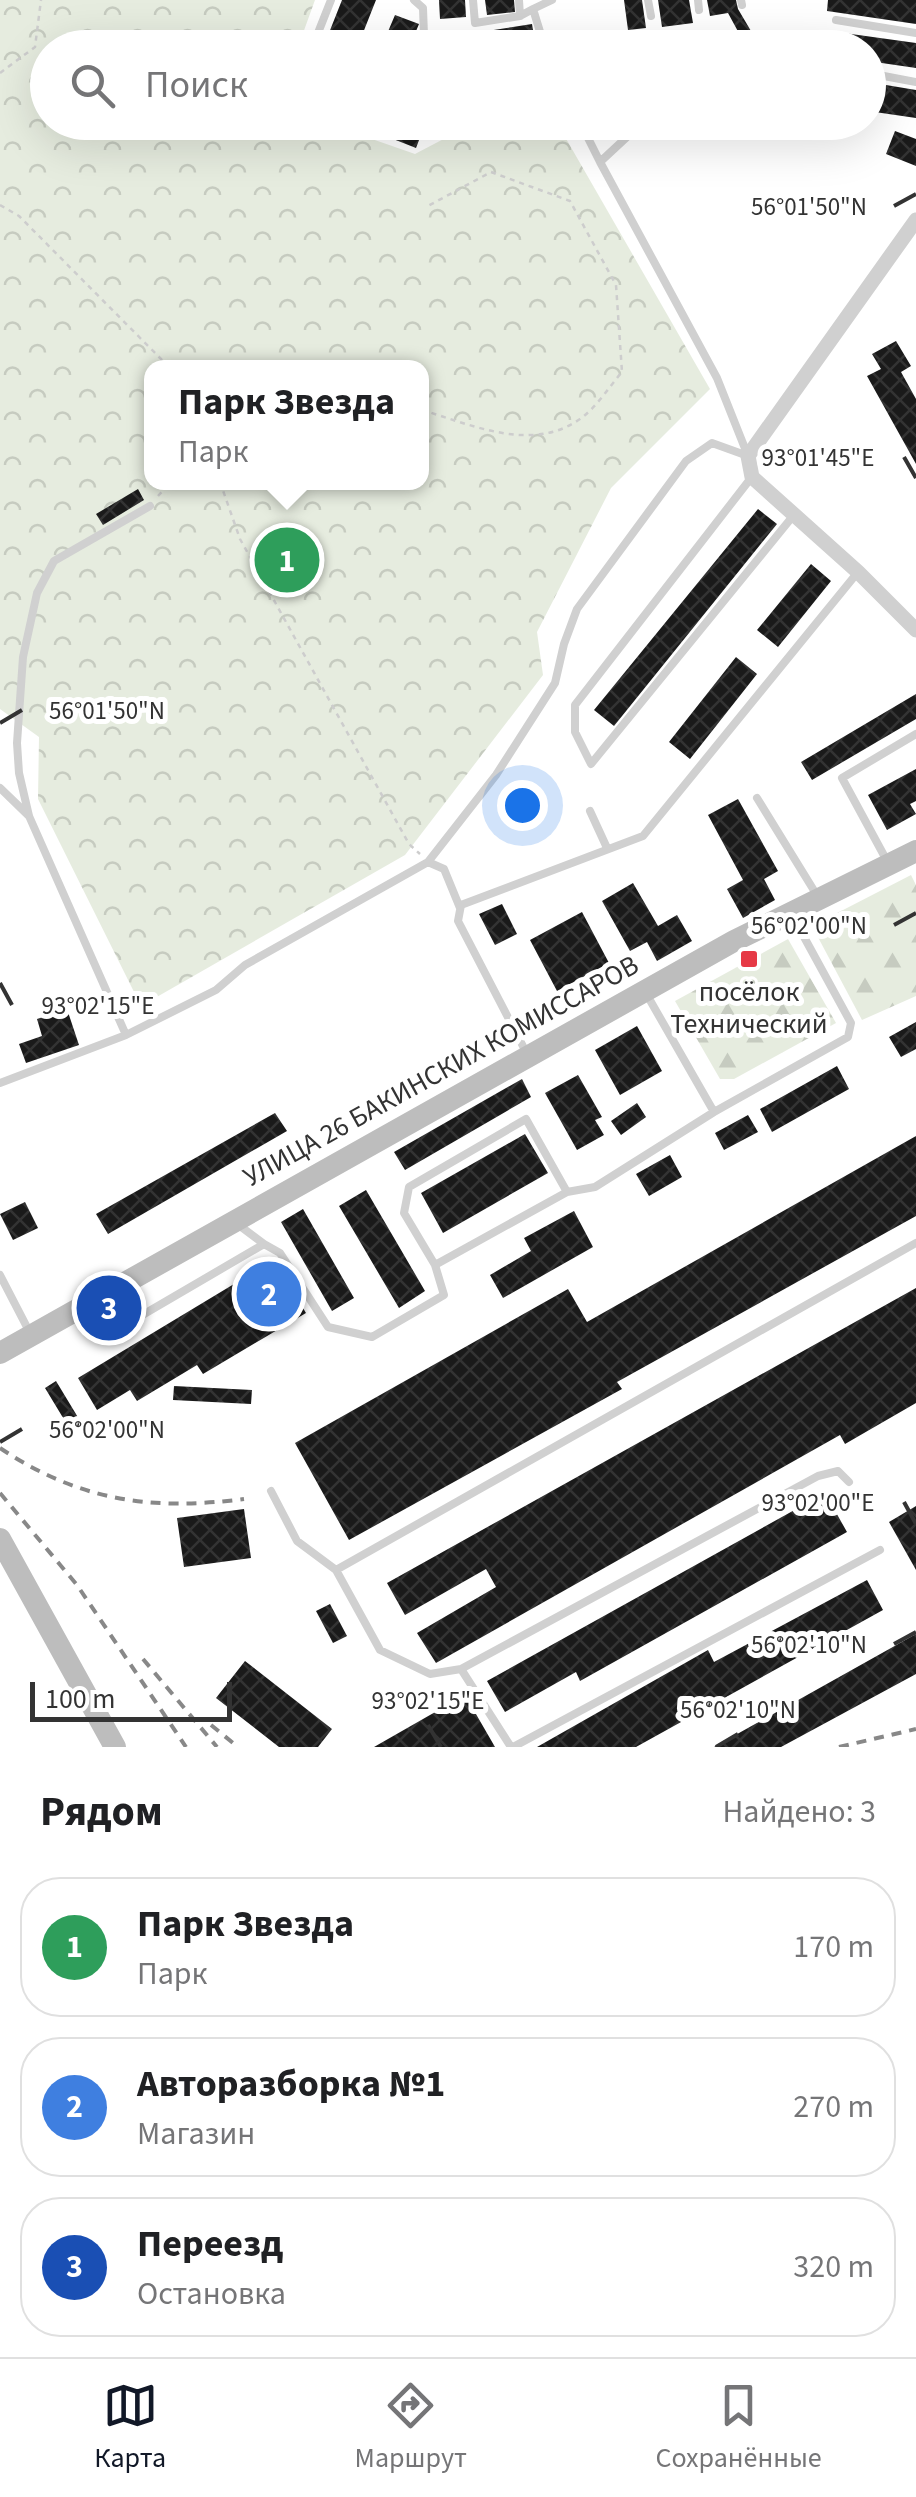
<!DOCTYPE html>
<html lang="ru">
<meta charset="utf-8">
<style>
:root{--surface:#fff;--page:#f6f6f6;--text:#202124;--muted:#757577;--line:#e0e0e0;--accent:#111827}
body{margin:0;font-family:"Source Sans 3",sans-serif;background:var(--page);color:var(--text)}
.scale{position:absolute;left:30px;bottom:25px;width:202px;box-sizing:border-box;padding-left:10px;border:5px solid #333;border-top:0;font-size:28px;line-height:35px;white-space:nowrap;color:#333;-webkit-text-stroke:8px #fff;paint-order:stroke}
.you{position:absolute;left:522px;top:805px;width:35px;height:35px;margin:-25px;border:8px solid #fff;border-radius:50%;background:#1a73e8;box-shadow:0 0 0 15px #1a73e833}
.badge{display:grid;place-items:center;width:65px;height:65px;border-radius:50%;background:var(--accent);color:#fff;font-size:32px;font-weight:700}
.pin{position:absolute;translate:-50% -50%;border:5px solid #fff;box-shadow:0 2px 10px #0006}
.popup{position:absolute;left:144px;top:360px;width:285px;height:130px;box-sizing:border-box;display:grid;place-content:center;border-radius:20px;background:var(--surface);filter:drop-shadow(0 2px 8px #0005);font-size:32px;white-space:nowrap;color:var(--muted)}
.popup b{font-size:38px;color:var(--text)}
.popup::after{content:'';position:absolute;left:50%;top:100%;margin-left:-20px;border:20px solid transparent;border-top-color:var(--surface)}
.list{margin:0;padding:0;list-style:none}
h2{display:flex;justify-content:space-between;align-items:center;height:130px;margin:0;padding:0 40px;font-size:42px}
h2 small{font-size:32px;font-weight:400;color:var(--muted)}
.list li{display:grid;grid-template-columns:65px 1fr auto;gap:30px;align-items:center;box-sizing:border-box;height:140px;margin:0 20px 20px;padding:0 20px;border:2px solid var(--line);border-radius:40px}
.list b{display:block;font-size:38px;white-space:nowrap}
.list p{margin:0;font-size:32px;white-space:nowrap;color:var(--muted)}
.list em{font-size:32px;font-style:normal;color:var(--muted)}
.icon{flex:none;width:55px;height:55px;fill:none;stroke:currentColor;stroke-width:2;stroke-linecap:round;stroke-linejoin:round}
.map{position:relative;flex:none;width:916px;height:1747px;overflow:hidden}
.search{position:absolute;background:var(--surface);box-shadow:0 10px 40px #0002;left:30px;right:30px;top:30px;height:110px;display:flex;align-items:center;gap:25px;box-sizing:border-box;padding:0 35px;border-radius:55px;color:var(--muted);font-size:38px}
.sheet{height:610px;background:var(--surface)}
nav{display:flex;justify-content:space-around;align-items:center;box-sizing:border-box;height:140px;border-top:2px solid var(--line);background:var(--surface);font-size:28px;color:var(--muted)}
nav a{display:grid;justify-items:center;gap:5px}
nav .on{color:var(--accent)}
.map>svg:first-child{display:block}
.forest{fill:url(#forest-firs)}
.park{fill:url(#park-crowns);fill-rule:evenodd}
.building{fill:url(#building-cross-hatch)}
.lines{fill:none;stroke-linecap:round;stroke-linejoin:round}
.path{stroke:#cdcdcd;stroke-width:2.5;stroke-dasharray:5 5;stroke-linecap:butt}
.lane{stroke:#d0d0d0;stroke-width:8}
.street{stroke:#d0d0d0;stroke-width:15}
.secondary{stroke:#bdbdbd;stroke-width:22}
.rail{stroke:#888;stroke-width:4;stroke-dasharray:10 8;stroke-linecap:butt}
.ticks{fill:none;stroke:#333;stroke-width:4}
.poi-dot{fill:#e63946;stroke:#fff;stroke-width:4}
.labels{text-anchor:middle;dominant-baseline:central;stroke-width:10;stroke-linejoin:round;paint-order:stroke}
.poi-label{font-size:28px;fill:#333;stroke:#fff}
.street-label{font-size:28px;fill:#333;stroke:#fff}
.ticks-label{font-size:25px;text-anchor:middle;fill:#333;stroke:#fff;stroke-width:10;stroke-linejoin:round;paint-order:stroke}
</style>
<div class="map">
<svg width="916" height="1747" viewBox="0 0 916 1747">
<defs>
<pattern id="forest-firs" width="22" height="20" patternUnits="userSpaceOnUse" patternTransform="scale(2.5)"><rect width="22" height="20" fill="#e6ecdf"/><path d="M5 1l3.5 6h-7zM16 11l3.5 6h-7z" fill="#c6cbc0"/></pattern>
<pattern id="park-crowns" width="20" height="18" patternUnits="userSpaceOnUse" patternTransform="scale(2.5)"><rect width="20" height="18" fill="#e6ecdf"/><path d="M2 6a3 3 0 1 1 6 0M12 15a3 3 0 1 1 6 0" fill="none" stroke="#c6cbc0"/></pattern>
<pattern id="building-cross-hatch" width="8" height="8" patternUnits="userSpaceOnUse" patternTransform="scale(2.5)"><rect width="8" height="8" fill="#1a1a1a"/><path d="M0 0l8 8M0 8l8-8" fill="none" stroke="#333"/></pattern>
</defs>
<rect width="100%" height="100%" fill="#fff"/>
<path class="forest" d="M911,875L916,885V996L862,1020L812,926Z
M788,939L836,1023L734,1079H720L675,1001Z"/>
<path class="park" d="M0,0H315L298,47L48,48V122L326,123L415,154L474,123H557L710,389L611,488L537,632L543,675L405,855L141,1006L38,799L39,737L0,709ZM152,368H422V482H152Z"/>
<path class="building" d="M342,0H376L357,48H323Z
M439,0H465L466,17L440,19Z
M485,0H514L515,12L487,15Z
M624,0H642L646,28L628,30Z
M658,0H689L693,23L662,27Z
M707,0H736L738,9L761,48H747L728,13L710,16Z
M828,0H916V24L827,11Z
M395,15L419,24L409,48H381Z
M532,24L536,48H462L461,35Z
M844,33L916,43V68L868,61V48H842Z
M868,82L916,90V118L868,111Z
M350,122H426L416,148Z
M895,131L916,139V166L886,154Z
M896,341L911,366L901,372L916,399V464L867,376L881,369L872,354Z
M138,489L144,500L103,525L96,514Z
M758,509L777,524L614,726L594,710Z
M811,564L831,581L778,647L757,630Z
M736,657L757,674L690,759L669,742Z
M916,694V719L812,780L801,762Z
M916,769V801L910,804L916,814L887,830L868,795Z
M738,799L778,871L764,879L775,900L743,918L727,889L743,880L708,815Z
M633,883L658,926L677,915L692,941L657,961L647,942L630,951L602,901Z
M502,904L517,934L495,945L479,914Z
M582,912L609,963L557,991L530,940Z
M67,1009L79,1045L26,1063L19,1044L42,1036L37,1019Z
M916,1022V1049L901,1057L889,1037Z
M637,1026L662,1071L620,1095L595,1050Z
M837,1066L849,1089L772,1132L760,1109Z
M578,1075L602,1117L595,1120L604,1135L577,1150L545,1093Z
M522,1079L531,1097L405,1170L394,1152Z
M637,1103L646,1117L621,1135L611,1121Z
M275,1113L287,1131L108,1234L96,1214Z
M748,1115L758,1132L724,1150L715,1133Z
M525,1134L548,1173L443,1233L421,1193Z
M916,1136V1216L617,1382L622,1389L349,1540L295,1443L568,1289L587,1322Z
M670,1155L682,1177L649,1196L636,1174Z
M366,1190L425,1291L399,1308L339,1206Z
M25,1202L38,1228L13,1240L0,1214Z
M303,1209L354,1298L332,1311L281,1222Z
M574,1211L593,1247L503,1298L490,1275L531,1251L524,1238Z
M274,1260L306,1313L203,1374L197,1365L137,1401L130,1390L97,1410L78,1378Z
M916,1288V1403L845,1444L840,1435L436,1663L417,1633L496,1587L486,1569L405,1615L387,1583Z
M56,1381L82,1424L71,1431L45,1388Z
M174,1386L252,1390L251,1404L173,1400Z
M825,1493L847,1532L580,1681L576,1672L505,1712L487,1681Z
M916,1506V1570L889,1522Z
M244,1509L251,1558L184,1567L177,1518Z
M867,1580L883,1610L636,1747H537L708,1650L714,1662Z
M330,1604L347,1636L333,1643L316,1611Z
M916,1634V1674L781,1747H714Z
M245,1661L332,1729L318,1747H279L216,1698Z
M465,1695L495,1747H374Z"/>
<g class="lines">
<path class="path" d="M0,73L35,47L41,0
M0,205L19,216L170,368
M422,410C472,425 532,453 580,419C596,408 609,387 622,372L616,285L570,201L491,172L428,206
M220,482L240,539L409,844L420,854
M158,496L171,482"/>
<path class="lane" d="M414,0L423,8L424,36L419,48
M473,0L475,23L520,16L533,9L545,48
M519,0L520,16
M648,0L651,16
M698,0L699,10
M741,0L742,5
M533,9L552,0
M836,20L916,33
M312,48L331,0
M868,73L916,82
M580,122L600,162
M643,122L600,162L717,378L748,456
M751,478L575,705V732L591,764L793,516
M0,788L29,816
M757,798L818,897
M590,811L607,848
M887,861L842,778L916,734
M428,862L444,869L460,908
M647,995L714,1112
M126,1035L216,990L245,965L428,862L496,775L555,683L564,644L577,609L686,461L712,443L748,456
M526,1052L458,921L461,905L643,836L858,572
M0,1083L126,1035L29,816L19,773L17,743L23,657L37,593L54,561L150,506
M236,1223L264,1244
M435,1265L567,1192L595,1187L714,1112L848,1037L851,1023L792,915
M0,1275L30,1333
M127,1324L264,1244L280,1253L328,1327L372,1337L444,1295L435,1265L404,1213L409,1187L526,1119L567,1192
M271,1491L297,1541L336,1570L380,1650L430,1674L461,1669L818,1476L838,1471L849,1482
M336,1570L916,1243
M461,1669L511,1747
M513,1747L880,1550"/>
<path class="street" d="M916,220L748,456L752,477L858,572L916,630"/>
<path class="secondary" d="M0,1353L734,941L916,851
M0,1539L115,1747"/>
<path class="rail" d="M0,1448C79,1501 152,1511 244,1499
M0,1493L77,1585L186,1747
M143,1659L217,1747
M211,1725L238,1747
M839,1747L916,1729"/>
</g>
<path class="ticks" d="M894,206L916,194M904,457L916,478M0,723L22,710M894,925L916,913M0,983L12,1005M0,1442L22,1429M904,1502L916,1524M894,1644L916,1632M428,1725L441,1747M716,1747L738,1734"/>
<rect class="poi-dot" x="739" y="949" width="20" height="20" rx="5"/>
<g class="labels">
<g class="poi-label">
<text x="749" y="992">посёлок<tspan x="749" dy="32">Технический</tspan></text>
</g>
<g class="street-label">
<text transform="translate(441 1071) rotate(-29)">УЛИЦА 26 БАКИНСКИХ КОМИССАРОВ</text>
</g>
</g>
<g class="ticks-label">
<text x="809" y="215">56°01'50"N</text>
<text x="818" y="466">93°01'45"E</text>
<text x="107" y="719">56°01'50"N</text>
<text x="809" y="934">56°02'00"N</text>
<text x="98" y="1014">93°02'15"E</text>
<text x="107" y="1438">56°02'00"N</text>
<text x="818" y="1511">93°02'00"E</text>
<text x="809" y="1653">56°02'10"N</text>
<text x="428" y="1709">93°02'15"E</text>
<text x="738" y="1718">56°02'10"N</text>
</g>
</svg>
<div class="scale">100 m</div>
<div class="you"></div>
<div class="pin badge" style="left:287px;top:560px;background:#2e9e5b">1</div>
<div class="popup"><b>Парк Звезда</b>Парк</div>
<div class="pin badge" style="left:269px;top:1294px;background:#3f7fe0">2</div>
<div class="pin badge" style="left:109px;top:1308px;background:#1a4fb4">3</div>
<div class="search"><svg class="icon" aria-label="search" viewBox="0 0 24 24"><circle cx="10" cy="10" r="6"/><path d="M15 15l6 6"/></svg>Поиск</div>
</div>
<section class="sheet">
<h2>Рядом<small>Найдено: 3</small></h2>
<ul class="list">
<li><span class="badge" style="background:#2e9e5b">1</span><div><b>Парк Звезда</b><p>Парк</p></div><em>170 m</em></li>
<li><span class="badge" style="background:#3f7fe0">2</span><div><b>Авторазборка №1</b><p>Магазин</p></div><em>270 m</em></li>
<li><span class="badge" style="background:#1a4fb4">3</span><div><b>Переезд</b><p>Остановка</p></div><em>320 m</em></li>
</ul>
</section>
<nav>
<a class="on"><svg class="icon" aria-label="map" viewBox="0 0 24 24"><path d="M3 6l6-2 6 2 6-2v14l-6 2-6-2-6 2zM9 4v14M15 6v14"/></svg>Карта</a>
<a><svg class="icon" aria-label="directions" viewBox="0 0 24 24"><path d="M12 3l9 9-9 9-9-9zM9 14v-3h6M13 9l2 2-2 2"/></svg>Маршрут</a>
<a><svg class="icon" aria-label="saved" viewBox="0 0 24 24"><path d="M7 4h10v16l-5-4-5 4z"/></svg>Сохранённые</a>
</nav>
